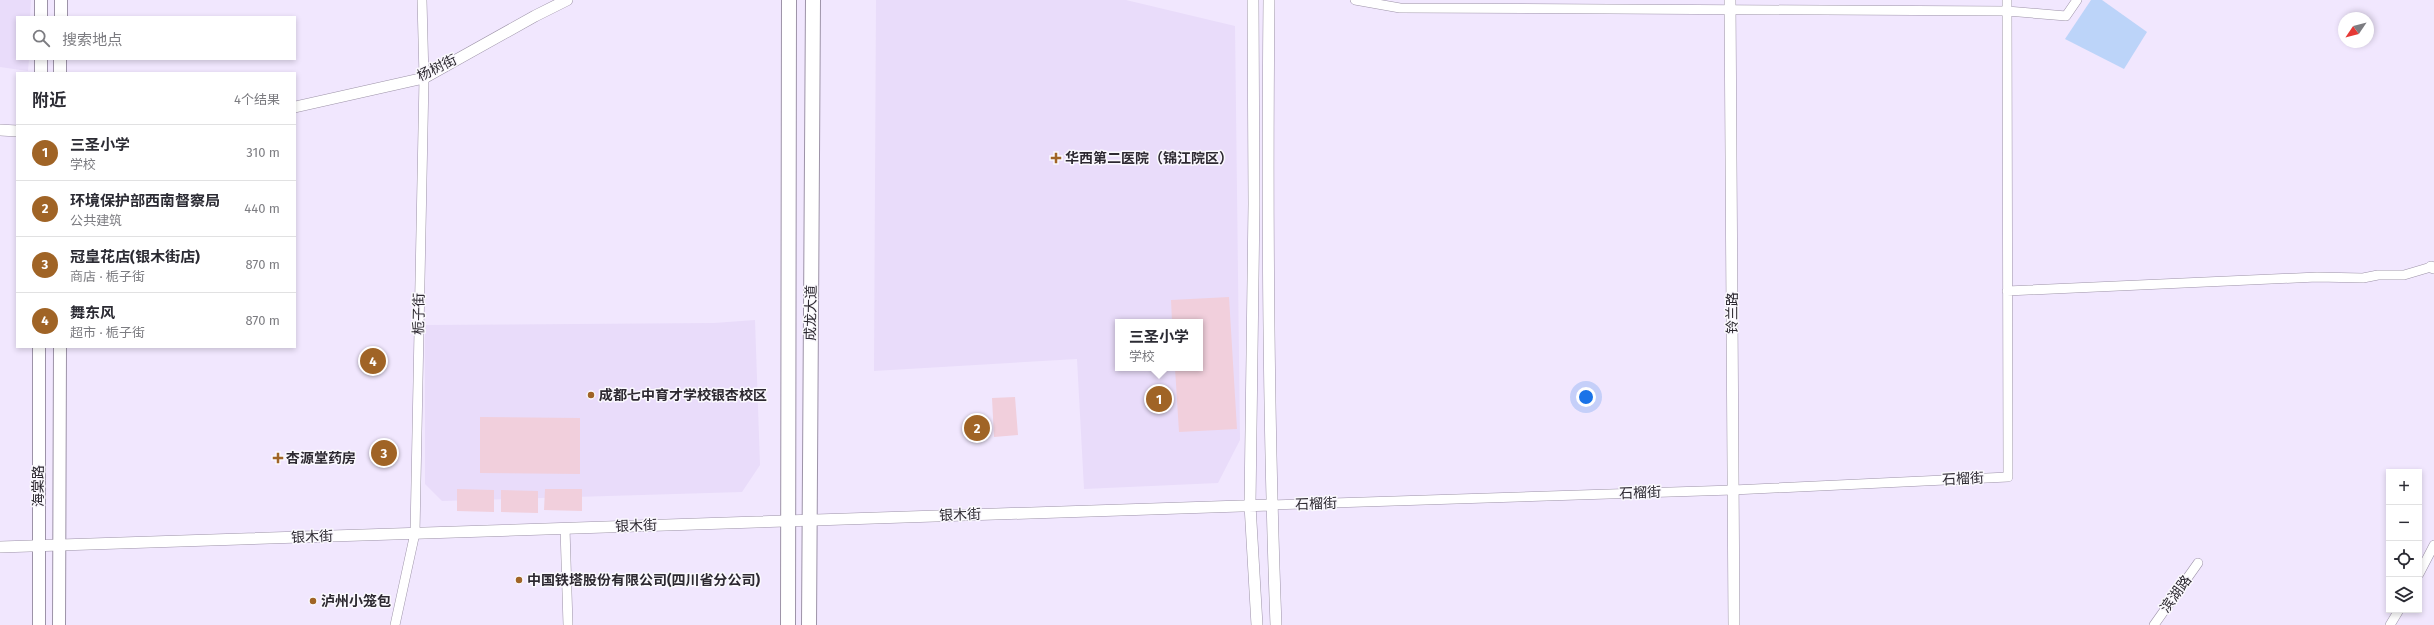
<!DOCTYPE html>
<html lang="zh">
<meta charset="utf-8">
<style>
:root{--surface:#fff;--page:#f2f2f3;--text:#2b2b33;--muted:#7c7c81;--line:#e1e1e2;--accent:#a06426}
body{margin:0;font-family:"Fira Sans","Noto Sans SC",sans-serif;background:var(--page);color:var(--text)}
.controls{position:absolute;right:12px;bottom:12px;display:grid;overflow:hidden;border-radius:0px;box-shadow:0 2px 6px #0003}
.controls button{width:36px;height:36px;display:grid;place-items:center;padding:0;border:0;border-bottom:1px solid var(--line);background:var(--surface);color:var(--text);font:20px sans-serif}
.compass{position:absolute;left:2338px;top:12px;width:36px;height:36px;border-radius:50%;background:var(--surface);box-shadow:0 2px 6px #0003;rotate:235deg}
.you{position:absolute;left:1586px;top:397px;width:14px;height:14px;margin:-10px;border:3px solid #fff;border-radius:50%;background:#1a73e8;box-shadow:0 0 0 6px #1a73e833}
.badge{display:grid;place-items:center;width:26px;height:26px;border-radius:50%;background:var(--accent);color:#fff;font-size:13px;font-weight:700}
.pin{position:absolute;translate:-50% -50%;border:2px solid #fff;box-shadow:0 1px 4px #0006}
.popup{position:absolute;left:1115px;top:319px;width:88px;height:52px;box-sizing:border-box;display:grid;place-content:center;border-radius:0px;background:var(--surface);filter:drop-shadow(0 1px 3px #0005);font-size:13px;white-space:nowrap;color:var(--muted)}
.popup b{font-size:15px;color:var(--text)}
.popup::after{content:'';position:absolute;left:50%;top:100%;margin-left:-8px;border:8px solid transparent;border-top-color:var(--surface)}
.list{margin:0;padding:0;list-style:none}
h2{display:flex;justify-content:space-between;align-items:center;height:52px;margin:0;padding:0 16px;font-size:17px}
h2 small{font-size:13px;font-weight:400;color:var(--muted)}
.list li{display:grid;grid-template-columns:26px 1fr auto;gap:12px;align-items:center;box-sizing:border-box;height:56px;padding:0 16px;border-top:1px solid var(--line)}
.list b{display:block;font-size:15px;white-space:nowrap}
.list p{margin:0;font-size:13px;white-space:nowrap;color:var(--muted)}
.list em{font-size:13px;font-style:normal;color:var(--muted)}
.icon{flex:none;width:22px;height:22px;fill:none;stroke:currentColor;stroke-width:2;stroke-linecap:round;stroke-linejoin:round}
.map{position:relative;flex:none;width:2434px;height:625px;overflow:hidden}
.search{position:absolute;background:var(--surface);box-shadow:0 2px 6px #0003;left:16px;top:16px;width:280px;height:44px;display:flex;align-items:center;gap:10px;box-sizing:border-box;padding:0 14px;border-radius:0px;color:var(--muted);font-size:15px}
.panel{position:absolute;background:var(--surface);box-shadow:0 2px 6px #0003;left:16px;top:72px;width:280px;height:276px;border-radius:0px}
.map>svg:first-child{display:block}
.built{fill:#e9dcfa;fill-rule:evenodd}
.green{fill:#f1cfdc}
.water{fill:#bcd4f9}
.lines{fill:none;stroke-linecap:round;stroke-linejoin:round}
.minor-casing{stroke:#9d93a8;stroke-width:10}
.tertiary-casing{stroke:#9d93a8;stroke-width:12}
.secondary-casing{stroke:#9d93a8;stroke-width:14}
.trunk-casing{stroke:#9d93a8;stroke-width:16}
.minor{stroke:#fff;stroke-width:9}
.tertiary{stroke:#fff;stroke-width:11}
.secondary{stroke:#fff;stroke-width:12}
.trunk{stroke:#fff;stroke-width:14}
.poi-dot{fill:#a06426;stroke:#faf8fd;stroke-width:1.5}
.labels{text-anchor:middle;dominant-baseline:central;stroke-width:3;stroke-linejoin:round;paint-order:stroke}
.street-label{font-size:14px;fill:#2d2931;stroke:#faf8fd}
.poi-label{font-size:14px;font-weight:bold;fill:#2d2931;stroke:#faf8fd;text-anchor:start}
</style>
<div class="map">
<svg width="2434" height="625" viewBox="0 0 2434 625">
<rect width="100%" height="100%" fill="#f1e7fe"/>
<path class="built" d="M0,0H31L30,17H17V59H29L28,71L0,67Z
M876,0H1126L1235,26L1240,440L1218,483L1084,489L1077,359L874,371ZM1118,322H1200V368H1118Z
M755,320L760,465L742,492L442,501L425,484V325L714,323Z"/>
<path class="green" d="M1229,297L1237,429L1179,432L1175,368H1200V322H1172L1171,300Z
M1015,397L1018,435L994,437L992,398Z
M480,417L580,418V474L480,473Z
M457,489L494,490V512L457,511Z
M545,489H582V511L544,510Z
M501,490L538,491V513L501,512Z"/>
<path class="water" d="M2091,0H2102L2147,32L2124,69L2065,39Z"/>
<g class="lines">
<defs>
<path id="minor" d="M1355,0L1400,8L2007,11L2066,16L2077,0
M2007,291L2317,277L2363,278L2378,275H2404L2431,267
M1271,505L1733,490L2008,477L2007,0
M565,528L568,625
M2419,574L2434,545
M395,625L415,533L424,78L422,0
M2154,625L2198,563
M2390,625L2399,610"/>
<path id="tertiary" d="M1253,0L1254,204L1250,505L1257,625
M1269,0C1267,209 1268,417 1276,625
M1730,0L1734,625
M295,107L424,78L535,16L567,0
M0,130L17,131
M2431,267L2434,268
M0,547L1271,505"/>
<path id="secondary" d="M41,17V0
M61,17V0
M41,73V59
M60,73V59
M39,625V347
M59,625L60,347"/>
<path id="trunk" d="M788,625L789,0
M809,625L813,0"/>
</defs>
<use href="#minor" class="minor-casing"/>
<use href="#tertiary" class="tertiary-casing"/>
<use href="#secondary" class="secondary-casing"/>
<use href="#trunk" class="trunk-casing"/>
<use href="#minor" class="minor"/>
<use href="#tertiary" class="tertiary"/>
<use href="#secondary" class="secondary"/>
<use href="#trunk" class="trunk"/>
</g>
<g class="poi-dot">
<path d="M1054 152h4v4h4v4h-4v4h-4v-4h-4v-4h4z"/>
<circle cx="591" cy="395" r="4"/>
<path d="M276 452h4v4h4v4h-4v4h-4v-4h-4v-4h4z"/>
<circle cx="519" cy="580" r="4"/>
<circle cx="313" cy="601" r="4"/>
</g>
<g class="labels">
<g class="street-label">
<text transform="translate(437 68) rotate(-26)">杨树街</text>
<text transform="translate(811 313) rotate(-89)">成龙大道</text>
<text transform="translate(1732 313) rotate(-90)">铃兰路</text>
<text transform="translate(419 314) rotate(-89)">栀子街</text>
<text transform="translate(1963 479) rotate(-3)">石榴街</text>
<text transform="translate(38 486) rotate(-90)">海棠路</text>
<text transform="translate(1640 493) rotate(-2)">石榴街</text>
<text transform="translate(1316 504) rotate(-2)">石榴街</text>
<text transform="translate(960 515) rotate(-2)">银木街</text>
<text transform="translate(636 526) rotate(-2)">银木街</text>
<text transform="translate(312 537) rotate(-2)">银木街</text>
<text transform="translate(2176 594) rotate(-54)">滨湖路</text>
</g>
<g class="poi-label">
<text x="1065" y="158">华西第二医院（锦江院区）</text>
<text x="599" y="395">成都七中育才学校银杏校区</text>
<text x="286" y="458">杏源堂药房</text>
<text x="527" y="580">中国铁塔股份有限公司(四川省分公司)</text>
<text x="321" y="601">泸州小笼包</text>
</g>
</g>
</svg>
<div class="controls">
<button>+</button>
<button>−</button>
<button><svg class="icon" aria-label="locate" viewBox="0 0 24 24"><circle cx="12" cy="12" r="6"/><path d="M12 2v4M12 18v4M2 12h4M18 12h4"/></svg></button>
<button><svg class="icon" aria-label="layers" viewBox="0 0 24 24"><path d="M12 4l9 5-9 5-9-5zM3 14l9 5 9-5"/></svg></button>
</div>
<svg class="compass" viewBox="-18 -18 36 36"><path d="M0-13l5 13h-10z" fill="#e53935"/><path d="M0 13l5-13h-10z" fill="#7c7c81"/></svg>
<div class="you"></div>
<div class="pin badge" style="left:1159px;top:399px">1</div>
<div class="popup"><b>三圣小学</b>学校</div>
<div class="pin badge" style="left:977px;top:428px">2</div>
<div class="pin badge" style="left:384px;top:453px">3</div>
<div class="pin badge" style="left:373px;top:361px">4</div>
<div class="search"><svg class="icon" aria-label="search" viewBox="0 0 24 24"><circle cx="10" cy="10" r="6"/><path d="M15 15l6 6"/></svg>搜索地点</div>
<section class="panel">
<h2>附近<small>4个结果</small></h2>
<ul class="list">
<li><span class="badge">1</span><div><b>三圣小学</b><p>学校</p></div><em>310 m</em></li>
<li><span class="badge">2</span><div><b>环境保护部西南督察局</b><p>公共建筑</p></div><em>440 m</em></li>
<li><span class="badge">3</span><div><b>冠皇花店(银木街店)</b><p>商店 · 栀子街</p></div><em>870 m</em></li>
<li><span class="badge">4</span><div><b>舞东风</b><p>超市 · 栀子街</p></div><em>870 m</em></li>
</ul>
</section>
</div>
